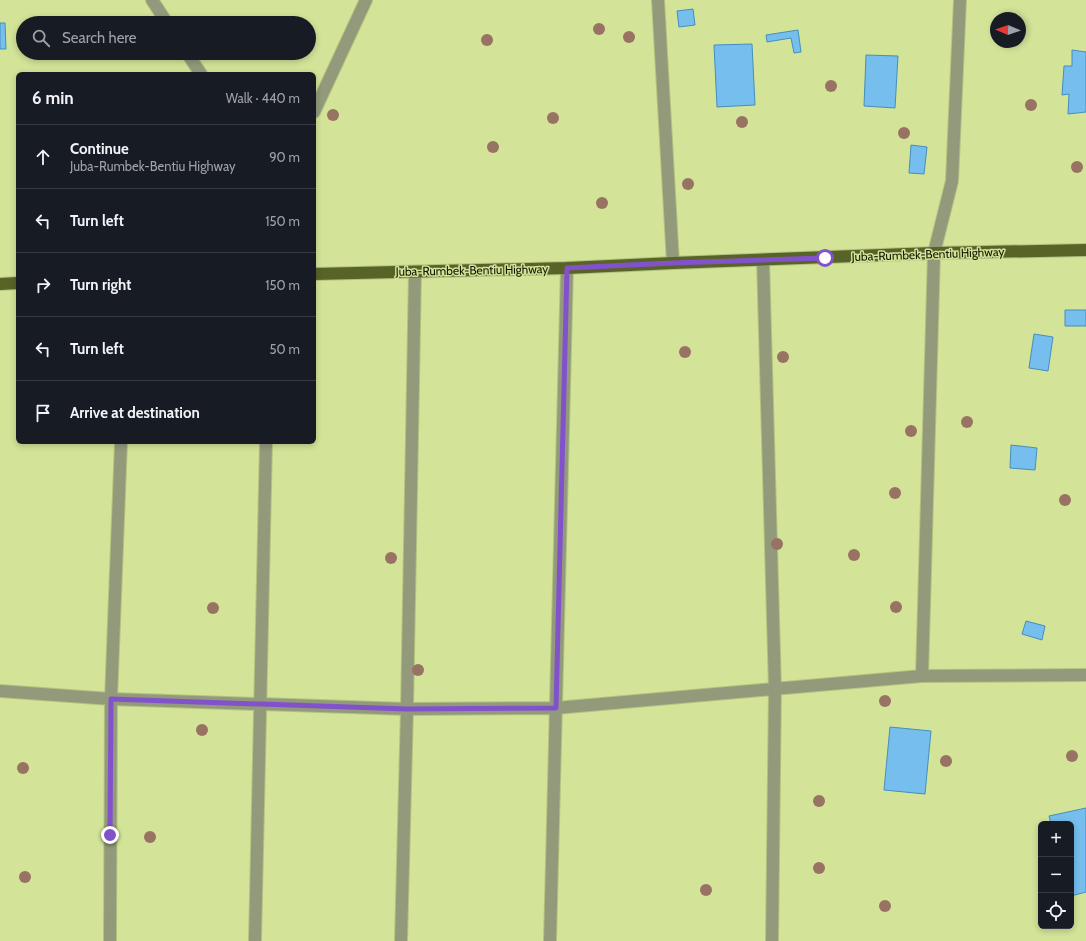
<!DOCTYPE html>
<meta charset="utf-8">
<style>
:root{--surface:#171b24;--page:#242831;--text:#f1f3f6;--muted:#9ea1a6;--line:#363941}
body{margin:0;font-family:Cabin,sans-serif;background:var(--page);color:var(--text)}
.controls{position:absolute;right:12px;bottom:12px;display:grid;overflow:hidden;border-radius:6px;box-shadow:0 2px 6px #0003}
.controls button{width:36px;height:36px;display:grid;place-items:center;padding:0;border:0;border-bottom:1px solid var(--line);background:var(--surface);color:var(--text);font:20px sans-serif}
.compass{position:absolute;left:990px;top:12px;width:36px;height:36px;border-radius:50%;background:var(--surface);box-shadow:0 2px 6px #0003;rotate:272deg}
.stop{position:absolute;width:12px;height:12px;margin:-9px;border:3px solid #8252cb;border-radius:50%;background:#fff}
.stop.end{background:#8252cb;border-color:#fff;box-shadow:0 1px 4px #0008}
.list{margin:0;padding:0;list-style:none}
h2{display:flex;justify-content:space-between;align-items:center;height:52px;margin:0;padding:0 16px;font-size:17px}
h2 small{font-size:13px;font-weight:400;color:var(--muted)}
.list li{display:grid;grid-template-columns:26px 1fr auto;gap:12px;align-items:center;box-sizing:border-box;height:64px;padding:0 16px;border-top:1px solid var(--line)}
.list b{display:block;font-size:15px;white-space:nowrap}
.list p{margin:0;font-size:13px;white-space:nowrap;color:var(--muted)}
.list em{font-size:13px;font-style:normal;color:var(--muted)}
.icon{flex:none;width:22px;height:22px;fill:none;stroke:currentColor;stroke-width:2;stroke-linecap:round;stroke-linejoin:round}
.map{position:relative;flex:none;width:1086px;height:941px;overflow:hidden}
.search{position:absolute;background:var(--surface);box-shadow:0 2px 6px #0003;left:16px;top:16px;width:300px;height:44px;display:flex;align-items:center;gap:10px;box-sizing:border-box;padding:0 14px;border-radius:22px;color:var(--muted);font-size:15px}
.panel{position:absolute;background:var(--surface);box-shadow:0 2px 6px #0003;left:16px;top:72px;width:300px;height:372px;border-radius:6px}
.map>svg:first-child{display:block}
.building{fill:#76beed;stroke:#468ebc}
.lines{fill:none;stroke-linecap:round;stroke-linejoin:round}
.street-casing{stroke:#b4c280;stroke-width:14}
.primary-casing{stroke:#b4c280;stroke-width:14}
.street{stroke:#929a7b;stroke-width:12}
.primary{stroke:#586328;stroke-width:12}
.tree{fill:#987364}
.route{stroke:#8252cb;stroke-width:5}
.labels{text-anchor:middle;dominant-baseline:central;stroke-width:3;stroke-linejoin:round;paint-order:stroke}
.street-label{font-size:12px;fill:#121600;stroke:#d3e398}
</style>
<div class="map">
<svg width="1086" height="941" viewBox="0 0 1086 941">
<rect width="100%" height="100%" fill="#d3e398"/>
<path class="building" d="M693,9L695,25L679,27L677,11Z
M0,23H5L6,49H0Z
M798,30L801,52L794,53L791,38L767,42L766,35Z
M752,44L755,105L717,107L714,45Z
M1072,50L1086,52V112L1068,114L1069,94L1062,95L1064,66H1072Z
M866,55L898,56L895,108L864,106Z
M911,145L927,147L924,174L909,173Z
M1065,310H1086V326H1065Z
M1034,334L1053,337L1048,371L1029,368Z
M1011,445L1037,448L1035,470L1010,468Z
M1026,621L1045,626L1042,640L1022,634Z
M890,727L931,731L925,794L884,790Z
M1086,808V892L1071,896V824H1051L1049,816Z"/>
<g class="lines">
<defs>
<path id="street" d="M152,0L167,23
M658,0L673,263
M187,53L201,74
M314,112L366,0
M763,260L775,689L772,941
M922,676L934,253L952,181L960,0
M0,691L111,699L407,709L556,708L922,676L1086,675
M110,941L111,699L121,442
M255,941L266,442
M401,941L407,709L415,272
M550,941L567,268"/>
<path id="primary" d="M314,274L567,268L673,263L934,253L1086,250
M0,284L18,283"/>
</defs>
<use href="#street" class="street-casing"/>
<use href="#primary" class="primary-casing"/>
<use href="#street" class="street"/>
<use href="#primary" class="primary"/>
</g>
<g class="tree">
<circle cx="599" cy="29" r="6"/>
<circle cx="629" cy="37" r="6"/>
<circle cx="487" cy="40" r="6"/>
<circle cx="831" cy="86" r="6"/>
<circle cx="1031" cy="105" r="6"/>
<circle cx="333" cy="115" r="6"/>
<circle cx="553" cy="118" r="6"/>
<circle cx="742" cy="122" r="6"/>
<circle cx="904" cy="133" r="6"/>
<circle cx="493" cy="147" r="6"/>
<circle cx="1077" cy="167" r="6"/>
<circle cx="688" cy="184" r="6"/>
<circle cx="602" cy="203" r="6"/>
<circle cx="685" cy="352" r="6"/>
<circle cx="783" cy="357" r="6"/>
<circle cx="967" cy="422" r="6"/>
<circle cx="911" cy="431" r="6"/>
<circle cx="895" cy="493" r="6"/>
<circle cx="1065" cy="500" r="6"/>
<circle cx="777" cy="544" r="6"/>
<circle cx="854" cy="555" r="6"/>
<circle cx="391" cy="558" r="6"/>
<circle cx="896" cy="607" r="6"/>
<circle cx="213" cy="608" r="6"/>
<circle cx="418" cy="670" r="6"/>
<circle cx="885" cy="701" r="6"/>
<circle cx="202" cy="730" r="6"/>
<circle cx="1072" cy="756" r="6"/>
<circle cx="946" cy="761" r="6"/>
<circle cx="23" cy="768" r="6"/>
<circle cx="819" cy="801" r="6"/>
<circle cx="150" cy="837" r="6"/>
<circle cx="819" cy="868" r="6"/>
<circle cx="25" cy="877" r="6"/>
<circle cx="706" cy="890" r="6"/>
<circle cx="885" cy="906" r="6"/>
</g>
<g class="lines">
<path class="route" d="M110,835L111,699L407,709L556,708L567,268L673,263L825,258"/>
</g>
<g class="labels">
<g class="street-label">
<text transform="translate(928 254) rotate(-2)">Juba-Rumbek-Bentiu Highway</text>
<text transform="translate(472 270) rotate(-1)">Juba-Rumbek-Bentiu Highway</text>
</g>
</g>
</svg>
<div class="controls">
<button>+</button>
<button>−</button>
<button><svg class="icon" aria-label="locate" viewBox="0 0 24 24"><circle cx="12" cy="12" r="6"/><path d="M12 2v4M12 18v4M2 12h4M18 12h4"/></svg></button>
</div>
<svg class="compass" viewBox="-18 -18 36 36"><path d="M0-13l5 13h-10z" fill="#e53935"/><path d="M0 13l5-13h-10z" fill="#9ea1a6"/></svg>
<div class="stop" style="left:825px;top:258px"></div>
<div class="stop end" style="left:110px;top:835px"></div>
<div class="search"><svg class="icon" aria-label="search" viewBox="0 0 24 24"><circle cx="10" cy="10" r="6"/><path d="M15 15l6 6"/></svg>Search here</div>
<section class="panel">
<h2>6 min<small>Walk · 440 m</small></h2>
<ul class="list">
<li><svg class="icon" aria-label="ahead" viewBox="0 0 24 24"><path d="M12 20V5M6 11l6-6 6 6"/></svg><div><b>Continue</b><p>Juba-Rumbek-Bentiu Highway</p></div><em>90 m</em></li>
<li><svg class="icon" aria-label="left" viewBox="0 0 24 24"><path d="M17 20v-9H6M10 6l-5 5 5 5"/></svg><div><b>Turn left</b></div><em>150 m</em></li>
<li><svg class="icon" aria-label="right" viewBox="0 0 24 24"><path d="M7 20v-9h11M14 6l5 5-5 5"/></svg><div><b>Turn right</b></div><em>150 m</em></li>
<li><svg class="icon" aria-label="left" viewBox="0 0 24 24"><path d="M17 20v-9H6M10 6l-5 5 5 5"/></svg><div><b>Turn left</b></div><em>50 m</em></li>
<li><svg class="icon" aria-label="arrive" viewBox="0 0 24 24"><path d="M6 21V4h12l-3 4 3 4H6"/></svg><div><b>Arrive at destination</b></div></li>
</ul>
</section>
</div>
